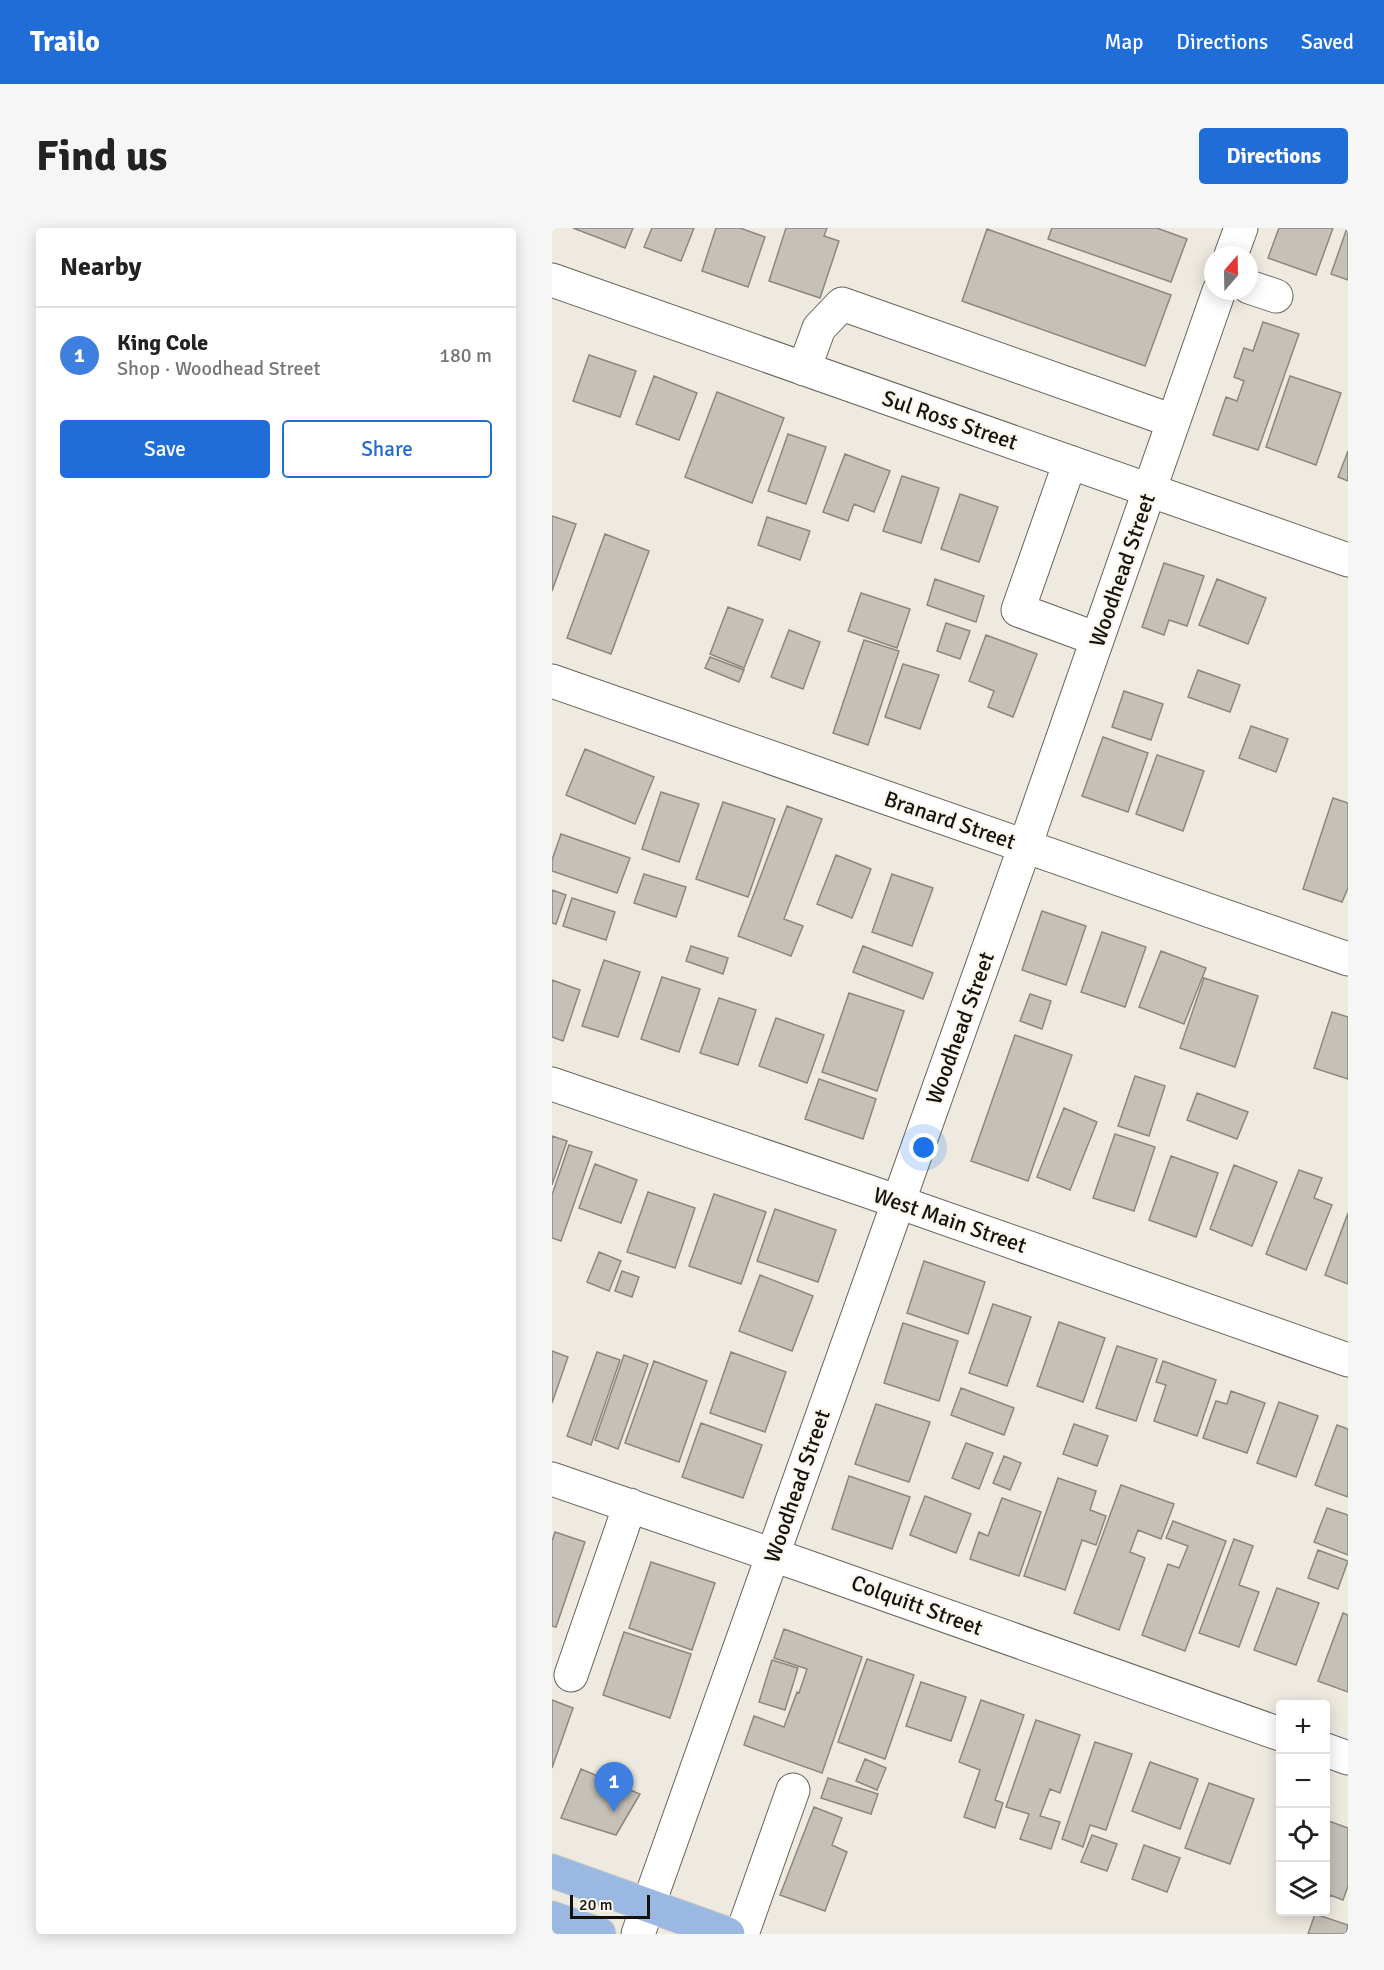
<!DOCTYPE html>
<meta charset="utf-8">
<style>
:root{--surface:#fff;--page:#f6f6f6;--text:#222;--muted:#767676;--line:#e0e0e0;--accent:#206dd8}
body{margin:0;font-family:Signika,sans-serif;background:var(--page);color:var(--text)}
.controls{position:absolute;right:18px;bottom:18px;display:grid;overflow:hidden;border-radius:6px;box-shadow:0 3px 15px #0003}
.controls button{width:54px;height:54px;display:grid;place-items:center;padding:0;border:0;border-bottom:2px solid var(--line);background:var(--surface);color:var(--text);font:30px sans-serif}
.compass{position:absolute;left:652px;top:18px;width:54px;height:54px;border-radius:50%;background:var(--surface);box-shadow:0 3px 15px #0003;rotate:20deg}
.scale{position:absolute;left:18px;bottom:15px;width:80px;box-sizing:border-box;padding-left:6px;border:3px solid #14120f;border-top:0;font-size:16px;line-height:21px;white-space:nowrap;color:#14120f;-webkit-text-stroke:4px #fcf7ee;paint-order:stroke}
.you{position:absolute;left:372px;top:920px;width:21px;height:21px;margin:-15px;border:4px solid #fff;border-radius:50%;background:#1a73e8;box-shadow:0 0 0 9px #1a73e833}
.badge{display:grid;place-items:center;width:39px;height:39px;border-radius:50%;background:var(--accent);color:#fff;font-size:20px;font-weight:700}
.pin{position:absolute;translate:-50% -50px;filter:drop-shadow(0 2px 3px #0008)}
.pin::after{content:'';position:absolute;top:32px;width:21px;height:18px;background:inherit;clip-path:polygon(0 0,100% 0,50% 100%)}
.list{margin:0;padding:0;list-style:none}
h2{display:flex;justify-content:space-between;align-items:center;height:78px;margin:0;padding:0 24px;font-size:26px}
h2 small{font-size:20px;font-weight:400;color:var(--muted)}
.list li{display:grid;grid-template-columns:39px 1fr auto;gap:18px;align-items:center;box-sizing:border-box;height:96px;padding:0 24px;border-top:2px solid var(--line)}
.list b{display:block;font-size:22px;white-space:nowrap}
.list p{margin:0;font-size:20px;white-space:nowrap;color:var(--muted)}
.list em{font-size:20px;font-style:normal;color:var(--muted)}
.actions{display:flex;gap:12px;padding:18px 24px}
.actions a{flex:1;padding:14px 0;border:2px solid var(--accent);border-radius:6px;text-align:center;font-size:21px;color:var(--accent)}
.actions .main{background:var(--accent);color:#fff}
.icon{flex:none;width:33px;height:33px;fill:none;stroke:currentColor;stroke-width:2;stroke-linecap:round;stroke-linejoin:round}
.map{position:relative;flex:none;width:796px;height:1706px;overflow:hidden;border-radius:6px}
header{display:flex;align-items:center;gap:36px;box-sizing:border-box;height:84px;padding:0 30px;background:var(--accent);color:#fff}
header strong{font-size:28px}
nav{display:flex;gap:33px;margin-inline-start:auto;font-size:21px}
.intro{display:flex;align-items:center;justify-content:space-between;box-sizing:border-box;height:144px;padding:0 36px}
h1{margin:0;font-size:42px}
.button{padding:15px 27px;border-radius:6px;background:var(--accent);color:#fff;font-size:21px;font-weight:700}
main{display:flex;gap:36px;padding:0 36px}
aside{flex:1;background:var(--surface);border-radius:6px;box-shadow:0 3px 15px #0003}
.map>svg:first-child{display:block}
.building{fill:#c6c1b8;stroke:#8c887f;stroke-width:1.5}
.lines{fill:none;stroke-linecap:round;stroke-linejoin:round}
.minor-casing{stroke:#68635b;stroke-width:35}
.major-casing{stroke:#cbcbca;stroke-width:35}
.minor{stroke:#fff;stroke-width:33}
.major{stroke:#9bb8e3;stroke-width:33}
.labels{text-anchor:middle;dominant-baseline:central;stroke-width:4.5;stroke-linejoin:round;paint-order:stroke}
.street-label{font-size:22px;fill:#14120f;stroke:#fcf7ee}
</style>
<header>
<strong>Trailo</strong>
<nav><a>Map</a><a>Directions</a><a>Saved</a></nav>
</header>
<div class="intro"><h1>Find us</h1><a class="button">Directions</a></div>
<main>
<aside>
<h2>Nearby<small></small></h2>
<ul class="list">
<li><span class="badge" style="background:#3f7fe0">1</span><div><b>King Cole</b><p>Shop · Woodhead Street</p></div><em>180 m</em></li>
</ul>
<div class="actions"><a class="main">Save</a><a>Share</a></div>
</aside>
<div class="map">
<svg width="796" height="1706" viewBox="0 0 796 1706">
<rect width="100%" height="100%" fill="#efeae0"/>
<path class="building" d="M21,0H81L73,20Z
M100,0H142L129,33L92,19Z
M164,0H188L213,9L196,59L150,43Z
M234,0H275L272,8L287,13L268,70L217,53Z
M500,0H605L635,11L619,54L496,11Z
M727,0H781L764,47L716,30Z
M795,0H796V52L779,46Z
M435,1L619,67L593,138L410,73Z
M711,94L747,106L706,222L661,207L674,169L685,173L692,153L682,149L692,120L701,123Z
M37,127L84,143L68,189L21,173Z
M102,148L145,165L127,212L84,196Z
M738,148L789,165L764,237L714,219Z
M165,164L232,190L200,275L133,249Z
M236,206L274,219L254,276L216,263Z
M796,223V253L786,249Z
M293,226L338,243L322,284L302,276L296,293L271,284Z
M350,248L387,260L369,315L331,303Z
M408,266L446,279L427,334L389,321Z
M0,288L24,296L0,363Z
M215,289L258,303L248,332L206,317Z
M53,306L97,323L59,426L15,410Z
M612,335L652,348L635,398L617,392L612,407L590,399Z
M383,351L432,368L424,394L375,377Z
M665,351L714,370L696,416L647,397Z
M309,365L358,381L345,420L296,403Z
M176,379L211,392L192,440L158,426Z
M394,395L418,403L408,431L385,423Z
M237,402L268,414L251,461L219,449Z
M434,407L485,426L461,489L436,479L442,463L417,453Z
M312,412L347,423L316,517L281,505Z
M158,429L192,442L187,454L153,440Z
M351,436L387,447L368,501L333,489Z
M646,442L688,457L678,484L636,469Z
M572,463L611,476L599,512L560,499Z
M699,498L736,511L724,544L687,530Z
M551,509L596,525L576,584L530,568Z
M33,521L102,549L83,596L14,567Z
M605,527L652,543L631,603L584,586Z
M109,564L147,576L127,634L90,621Z
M781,570L796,575V660L790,674L751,661Z
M171,574L223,591L196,669L144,651Z
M235,578L270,591L232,691L251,698L239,728L186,708Z
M9,606L78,630L65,665L0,643V632Z
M284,627L319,641L300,690L265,676Z
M92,646L134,659L124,689L82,675Z
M340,646L381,660L360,718L320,704Z
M0,662L14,667L4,696L0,695Z
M20,670L63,684L54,712L11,698Z
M490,683L534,698L514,757L470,742Z
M550,704L594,719L573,779L529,764Z
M139,718L176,730L171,746L134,733Z
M311,718L381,745L371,771L301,744Z
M609,723L654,740L632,796L587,779Z
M52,732L88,744L66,809L30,798Z
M110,749L148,761L127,824L89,811Z
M652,750L706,768L683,839L628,820Z
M0,752L28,762L11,813L0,809Z
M297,765L352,783L325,863L270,844Z
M478,766L499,773L490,801L468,793Z
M167,770L204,782L186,837L148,825Z
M780,784L796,789V851L762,840Z
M224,790L272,807L255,855L207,838Z
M463,807L520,827L476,953L419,933Z
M583,848L613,858L597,908L566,898Z
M267,851L324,871L311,911L253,891Z
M645,865L696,884L685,911L635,892Z
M512,880L545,894L518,962L485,949Z
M563,906L603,919L582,983L541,970Z
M0,908L15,913L0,957Z
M17,917L40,924L9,1013L0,1010V967Z
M619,928L666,945L644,1009L597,992Z
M43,936L85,952L69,995L27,980Z
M682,937L725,954L700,1018L658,1001Z
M747,942L770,950L762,970L780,977L754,1042L714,1026Z
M96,964L143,980L123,1040L75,1024Z
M162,966L214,984L189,1056L137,1038Z
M223,981L284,1002L266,1054L205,1033Z
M796,985V1056L773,1047Z
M47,1024L69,1033L57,1063L35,1054Z
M372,1033L433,1054L416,1106L355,1085Z
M70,1043L87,1049L80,1069L63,1063Z
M208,1047L261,1068L240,1123L187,1103Z
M441,1076L479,1089L455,1158L417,1145Z
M507,1094L553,1110L531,1174L485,1158Z
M351,1095L406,1113L387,1173L332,1155Z
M565,1118L605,1131L584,1193L544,1180Z
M0,1123L16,1129L0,1175Z
M45,1124L68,1132L39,1217L15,1208Z
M179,1124L234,1144L213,1204L158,1185Z
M72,1127L96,1136L66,1221L43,1212Z
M102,1133L155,1153L127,1234L73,1215Z
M611,1133L664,1152L645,1208L602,1193L614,1157L604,1154Z
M409,1160L462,1180L452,1207L399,1187Z
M679,1163L713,1175L695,1225L651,1210L664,1173L675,1176Z
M727,1174L766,1188L744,1249L705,1235Z
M324,1176L378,1194L357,1254L303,1236Z
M149,1195L210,1217L191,1270L130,1249Z
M522,1196L556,1208L545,1238L511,1226Z
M785,1197L796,1201V1269L763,1257Z
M414,1215L441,1225L427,1261L400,1250Z
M452,1228L469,1235L458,1262L441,1255Z
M297,1248L358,1269L340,1321L280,1301Z
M506,1250L544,1263L538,1282L554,1288L544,1317L530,1312L513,1362L472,1348Z
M569,1257L622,1276L609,1311L586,1302L578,1324L593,1330L567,1402L522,1385Z
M373,1268L419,1286L404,1325L358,1307Z
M450,1270L489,1284L467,1348L418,1331L427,1304L436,1308Z
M775,1280L796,1287V1327L762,1314Z
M621,1293L674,1313L633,1423L590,1407L616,1336L627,1340L636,1318L614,1310Z
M3,1304L33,1314L4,1399L0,1398V1313Z
M682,1311L701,1318L687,1357L707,1364L687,1419L647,1405Z
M766,1322L796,1333L786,1361L756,1350Z
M99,1334L163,1355L140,1422L77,1400Z
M725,1360L767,1375L744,1437L702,1422Z
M791,1385L796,1387V1464L766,1453Z
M232,1401L310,1429L270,1545L192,1517L202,1488L232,1499L245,1464L247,1465L255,1441L222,1430Z
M72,1404L139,1426L118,1490L51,1467Z
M315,1431L362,1447L333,1531L286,1514Z
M220,1432L246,1440L233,1482L207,1474Z
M369,1454L414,1469L399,1513L354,1498Z
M0,1472L21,1480L0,1540Z
M429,1472L472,1487L443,1572L451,1575L443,1600L412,1589L428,1542L407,1534Z
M484,1492L528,1507L508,1565L498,1561L488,1588L508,1594L499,1621L468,1611L477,1586L454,1579Z
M543,1514L580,1526L554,1602L538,1597L531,1619L510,1611Z
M313,1531L334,1540L325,1562L304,1553Z
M598,1534L646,1551L628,1601L580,1583Z
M29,1541L88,1566L64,1607L9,1590Z
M276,1550L326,1566L319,1586L269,1570Z
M657,1555L702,1571L678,1636L633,1620Z
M262,1579L290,1590L280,1617L295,1624L273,1683L228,1667Z
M774,1592L796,1600V1658L791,1672L778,1667L774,1678Z
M540,1607L565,1616L555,1643L529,1634Z
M592,1617L628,1630L615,1664L580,1651Z
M763,1686L796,1697L794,1706H756Z"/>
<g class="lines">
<defs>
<path id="minor" d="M679,27L689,0
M0,52L796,332
M697,59L724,68
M252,141L267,100L290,76L621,193
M518,234L466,382L545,411
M0,453L796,731
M0,856L315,963L796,1132
M0,1251L250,1337L728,1506
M19,1447L78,1277
M774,1522L796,1530
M86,1706L473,618L667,63
M190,1706L241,1562"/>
<path id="major" d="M0,1643L176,1706
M0,1690L47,1706"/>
</defs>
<use href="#minor" class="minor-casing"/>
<use href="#major" class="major-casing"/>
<use href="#minor" class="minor"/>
<use href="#major" class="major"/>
</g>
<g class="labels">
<g class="street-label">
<text transform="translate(398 192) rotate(19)">Sul Ross Street</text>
<text transform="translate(570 342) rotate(-71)">Woodhead Street</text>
<text transform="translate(398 592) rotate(19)">Branard Street</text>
<text transform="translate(408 800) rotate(-70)">Woodhead Street</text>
<text transform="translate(398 992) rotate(19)">West Main Street</text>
<text transform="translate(245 1258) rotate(-71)">Woodhead Street</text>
<text transform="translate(365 1377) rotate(20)">Colquitt Street</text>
</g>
</g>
</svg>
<div class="controls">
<button>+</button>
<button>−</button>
<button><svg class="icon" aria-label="locate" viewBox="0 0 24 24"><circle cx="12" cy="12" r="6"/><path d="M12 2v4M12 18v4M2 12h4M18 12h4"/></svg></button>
<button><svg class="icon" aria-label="layers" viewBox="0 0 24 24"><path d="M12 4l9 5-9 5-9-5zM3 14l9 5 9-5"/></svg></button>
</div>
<svg class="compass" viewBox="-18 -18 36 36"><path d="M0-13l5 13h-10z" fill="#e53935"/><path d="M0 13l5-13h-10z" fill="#767676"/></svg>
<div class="scale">20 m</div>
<div class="you"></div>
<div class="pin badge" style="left:62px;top:1584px;background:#3f7fe0">1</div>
</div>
</main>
